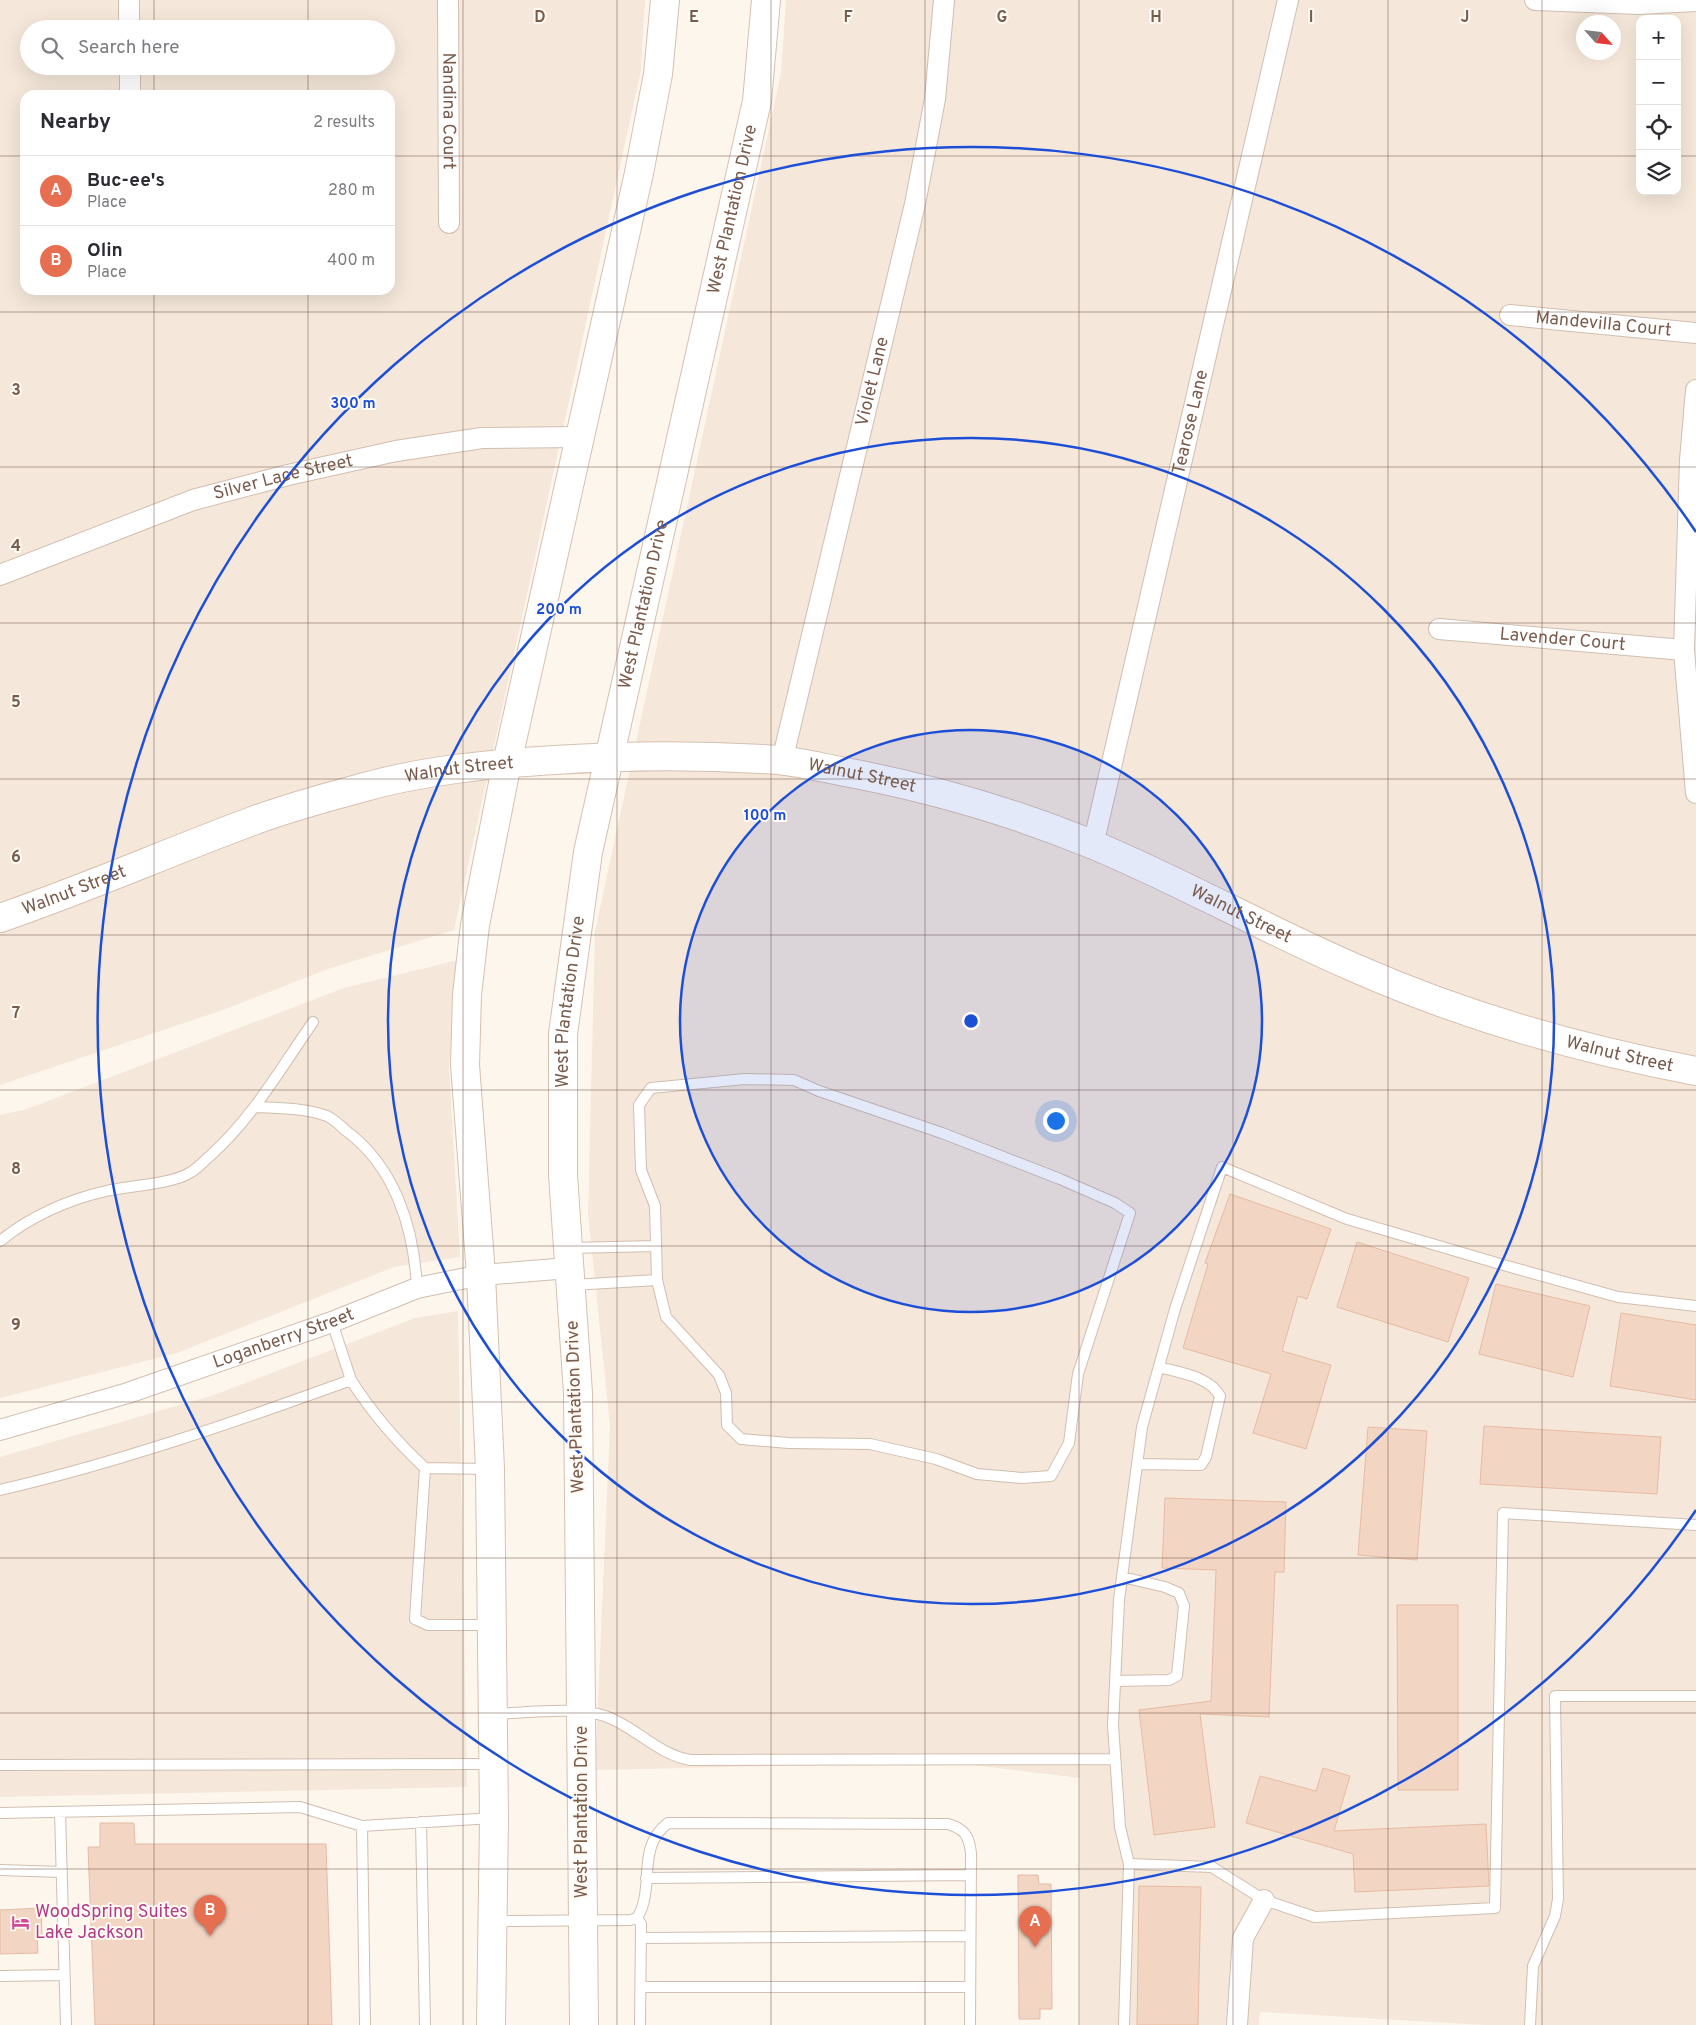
<!DOCTYPE html>
<meta charset="utf-8">
<style>
:root{--surface:#fff;--page:#f2f2f3;--text:#2b2b33;--muted:#7c7c81;--line:#e1e1e2;--accent:#e76f51}
body{margin:0;font-family:Overpass,sans-serif;background:var(--page);color:var(--text)}
.controls{position:absolute;right:15px;top:15px;display:grid;overflow:hidden;border-radius:10px;box-shadow:0 5px 20px #0002}
.controls button{width:45px;height:45px;display:grid;place-items:center;padding:0;border:0;border-bottom:1px solid var(--line);background:var(--surface);color:var(--text);font:25px sans-serif}
.compass{position:absolute;left:1576px;top:15px;width:45px;height:45px;border-radius:50%;background:var(--surface);box-shadow:0 5px 20px #0002;rotate:117deg}
.you{position:absolute;left:1055px;top:1120px;width:18px;height:18px;margin:-12px;border:4px solid #fff;border-radius:50%;background:#1a73e8;box-shadow:0 0 0 8px #1a73e833}
.badge{display:grid;place-items:center;width:32px;height:32px;border-radius:50%;background:var(--accent);color:#fff;font-size:16px;font-weight:700}
.pin{position:absolute;translate:-50% -41px;filter:drop-shadow(0 1px 2px #0008)}
.pin::after{content:'';position:absolute;top:26px;width:18px;height:15px;background:inherit;clip-path:polygon(0 0,100% 0,50% 100%)}
.list{margin:0;padding:0;list-style:none}
h2{display:flex;justify-content:space-between;align-items:center;height:65px;margin:0;padding:0 20px;font-size:21px}
h2 small{font-size:16px;font-weight:400;color:var(--muted)}
.list li{display:grid;grid-template-columns:32px 1fr auto;gap:15px;align-items:center;box-sizing:border-box;height:70px;padding:0 20px;border-top:1px solid var(--line)}
.list b{display:block;font-size:19px;white-space:nowrap}
.list p{margin:0;font-size:16px;white-space:nowrap;color:var(--muted)}
.list em{font-size:16px;font-style:normal;color:var(--muted)}
.icon{flex:none;width:28px;height:28px;fill:none;stroke:currentColor;stroke-width:2;stroke-linecap:round;stroke-linejoin:round}
.map{position:relative;flex:none;width:1696px;height:2025px;overflow:hidden}
.search{position:absolute;background:var(--surface);box-shadow:0 5px 20px #0002;left:20px;top:20px;width:375px;height:55px;display:flex;align-items:center;gap:12px;box-sizing:border-box;padding:0 18px;border-radius:28px;color:var(--muted);font-size:19px}
.panel{position:absolute;background:var(--surface);box-shadow:0 5px 20px #0002;left:20px;top:90px;width:375px;height:205px;border-radius:15px}
.map>svg:first-child{display:block}
.residential{fill:#f5e8da;fill-rule:evenodd}
.building{fill:#f3d5c3;stroke:#e6bba3}
.lines{fill:none;stroke-linecap:round;stroke-linejoin:round}
.lane-casing{stroke:#d1beb0;stroke-width:12}
.street-casing{stroke:#d1beb0;stroke-width:22}
.secondary-casing{stroke:#d6c0b0;stroke-width:30}
.lane{stroke:#fff;stroke-width:10}
.street{stroke:#fff;stroke-width:20}
.secondary{stroke:#fff;stroke-width:28}
.grid{fill:none;stroke:#7a5c4d;stroke-width:1;stroke-opacity:0.55}
.ring{fill:none;stroke:#1d4ed8;stroke-width:2.5}
.labels{text-anchor:middle;dominant-baseline:central;stroke-width:4;stroke-linejoin:round;paint-order:stroke}
.street-label{font-size:18px;fill:#7a5c4d;stroke:#fffaf3}
.hotel-label{font-size:18px;fill:#b23c85;stroke:#fffaf3;text-anchor:start}
.grid-label{font-size:16px;text-anchor:middle;font-weight:bold;fill:#7a5c4d;stroke:#fffaf3;stroke-width:4;stroke-linejoin:round;paint-order:stroke}
.centre{fill:#1d4ed8;stroke:#fffaf3;stroke-width:2.5}
.ring-label{font-size:15px;text-anchor:middle;font-weight:bold;fill:#1d4ed8;stroke:#fffaf3;stroke-width:4;stroke-linejoin:round;paint-order:stroke}
</style>
<div class="map">
<svg width="1696" height="2025" viewBox="0 0 1696 2025">
<rect width="100%" height="100%" fill="#fdf6ec"/>
<path class="residential" d="M0,0H645L641,70L454,930L328,969L223,1010L0,1085ZM29,29H386V66H29ZM25,95H390V290H25Z
M786,0H1696V2025H1485L1260,2012L1259,2025H1080V1778L949,1762L595,1770L610,1425L588,1214L595,931L781,73ZM1640,19H1677V191H1640ZM1584,22H1614V52H1584Z
M458,960L449,1067L460,1257L394,1267L177,1353L0,1398V1115L27,1109L344,988Z
M458,1311L467,1787L0,1797V1457L214,1395L415,1318Z"/>
<path class="building" d="M1230,1194L1331,1229L1307,1299L1298,1296L1282,1351L1331,1365L1306,1449L1253,1433L1271,1374L1183,1348L1208,1264L1205,1263Z
M1357,1242L1469,1278L1448,1342L1337,1307Z
M1496,1284L1590,1306L1573,1377L1479,1354Z
M1621,1313L1696,1325V1400L1610,1386Z
M1484,1426L1661,1437L1657,1494L1480,1484Z
M1368,1427L1427,1431L1417,1560L1358,1555Z
M1165,1498L1286,1502L1284,1572H1275L1269,1717L1200,1714L1215,1827L1154,1835L1139,1710L1211,1701L1216,1570L1162,1568Z
M1397,1605H1458V1790H1398Z
M1323,1768L1350,1776L1334,1831L1486,1824L1489,1886L1355,1892L1353,1854L1246,1823L1260,1776L1316,1791Z
M100,1823H134L135,1844H326L332,2025H95L88,1847H100Z
M1018,1875H1038L1039,1884H1051L1052,2009H1040V2019H1019Z
M1139,1886L1201,1887L1198,2025H1137Z
M41,1908L42,1935H37L38,1953L0,1954V1910Z"/>
<g class="lines">
<defs>
<path id="lane" d="M255,1107C279,1108 304,1108 327,1116C333,1119 340,1125 345,1130C395,1166 414,1228 417,1288
M0,1241C30,1217 67,1200 106,1191C128,1186 174,1184 191,1172C198,1168 205,1160 211,1155C253,1117 281,1068 313,1022
M570,1248L656,1246
M572,1285L657,1280L666,1317L719,1375L726,1393L727,1425L741,1439L789,1443L870,1444L936,1459L977,1474L1022,1478L1051,1476L1069,1443L1078,1374L1130,1213L1115,1203L1060,1179L942,1133L819,1091L794,1080L745,1079L651,1088L639,1105L641,1170L655,1206L657,1280
M351,1380C372,1413 396,1441 425,1468
M1137,1464L1201,1465L1206,1457L1220,1396C1209,1376 1180,1373 1159,1367
M489,1469L425,1468L415,1619L428,1625H491
M0,1490C120,1462 235,1422 351,1380L332,1322
M1115,1681L1169,1680L1177,1676L1184,1606L1179,1593L1165,1587L1122,1577
M494,1714C524,1713 577,1706 605,1716C636,1727 657,1754 690,1760L1115,1759
M0,1765L493,1764
M60,1812L66,2025
M0,1813L300,1807L362,1826L493,1818
M421,1822L425,2025
M362,1826L365,2025
M1129,1864L1212,1867L1264,1900L1315,1917L1495,1908L1503,1513L1696,1525
M0,1870L62,1872
M646,1878L971,1875
M637,1918L641,1924L640,2025
M494,1921L630,1920L637,1918C656,1888 635,1848 668,1823L948,1824C965,1829 969,1836 971,1853L970,2025
M641,1938L970,1936
M0,1976L64,1975
M641,1987H970
M1124,2025L1129,1864L1120,1827L1113,1725L1119,1600L1142,1427L1175,1309L1222,1167L1347,1219L1507,1266L1618,1297L1696,1306
M1530,2025L1533,1966L1555,1916L1558,1899L1555,1696H1696"/>
<g id="street">
<path d="M129,0V29"/>
<path id="s1" d="M448,0L449,223"/>
<path d="M1535,0L1639,4L1696,1"/>
<path d="M130,66V95"/>
<path id="s2" d="M1510,315L1696,333"/>
<path d="M1696,390L1690,460L1684,650L1696,793"/>
<path id="s3" d="M0,575L193,500L288,475L396,451L482,438L579,437"/>
<path id="s4" d="M1439,629L1684,650"/>
<path id="s5" d="M782,761L915,204L935,99L944,0"/>
<path id="s6" d="M1093,845L1288,0"/>
<path id="s7" d="M0,1430L128,1393L332,1322L417,1288L481,1275L569,1268"/>
<path d="M1237,2025L1243,1938L1264,1900"/>
</g>
<g id="secondary">
<path id="s8" d="M0,918C85,889 166,853 250,822C286,808 324,798 361,788C424,770 490,764 555,760C629,755 704,755 778,760C799,762 819,767 840,771C927,787 1014,812 1096,846C1184,883 1267,930 1355,968C1464,1016 1579,1049 1696,1071"/>
<path d="M491,2025L494,1818L490,1469L481,1275L465,1065L467,995L475,925L507,763L639,173L658,74L665,0"/>
<path id="s9" d="M584,2025L578,1393L563,1175V1034L588,852L757,101L766,0"/>
</g>
</defs>
<use href="#lane" class="lane-casing"/>
<use href="#street" class="street-casing"/>
<use href="#secondary" class="secondary-casing"/>
<use href="#lane" class="lane"/>
<use href="#street" class="street"/>
<use href="#secondary" class="secondary"/>
</g>
<path class="grid" d="M154,0V29M308,0V29M463,0V2025M617,0V2025M771,0V2025M925,0V2025M1079,0V2025M1233,0V2025M1388,0V2025M1542,0V2025M154,66V95M308,66V95M0,156H25M390,156H1640M1677,156H1696M154,290V2025M308,290V2025M0,312H1696M0,467H1696M0,623H1696M0,779H1696M0,935H1696M0,1090H1696M0,1246H1696M0,1402H1696M0,1558H1696M0,1713H1696M0,1869H1696"/>
<circle cx="971" cy="1021" r="291" fill="#1d4ed8" fill-opacity=".12"/>
<g class="ring">
<circle cx="971" cy="1021" r="291"/>
<circle cx="971" cy="1021" r="583"/>
<path d="M1696 1510A874 874 0 1 1 1696 532"/>
</g>
<defs>
<symbol id="hotel-bare" viewBox="-9 -9 18 18"><path d="M-6-4.5h1.5V1H6V5H4.5V3h-9V5H-6ZM-4 0a1.8 1.8 0 1 1 3.6 0ZM.5 0V-2.5h3Q6-2.5 6 0Z" fill="#d1479c" stroke="#fffaf3" stroke-width="2.5" paint-order="stroke"/></symbol>
</defs>
<g fill-rule="evenodd">
<use href="#hotel-bare" x="8" y="1910" width="25" height="25"/>
</g>
<g class="labels">
<g class="street-label">
<text stroke="none"><textPath href="#s1" startOffset="111">Nandina Court</textPath></text>
<text stroke="none"><textPath href="#s9" startOffset="1834">West Plantation Drive</textPath></text>
<text stroke="none"><textPath href="#s2" startOffset="94">Mandevilla Court</textPath></text>
<text stroke="none"><textPath href="#s5" startOffset="390">Violet Lane</textPath></text>
<text stroke="none"><textPath href="#s6" startOffset="434">Tearose Lane</textPath></text>
<text stroke="none"><textPath href="#s3" startOffset="300">Silver Lace Street</textPath></text>
<text stroke="none"><textPath href="#s9" startOffset="1429">West Plantation Drive</textPath></text>
<text stroke="none"><textPath href="#s4" startOffset="124">Lavender Court</textPath></text>
<text stroke="none"><textPath href="#s8" startOffset="484">Walnut Street</textPath></text>
<text stroke="none"><textPath href="#s8" startOffset="889">Walnut Street</textPath></text>
<text stroke="none"><textPath href="#s8" startOffset="79">Walnut Street</textPath></text>
<text stroke="none"><textPath href="#s8" startOffset="1294">Walnut Street</textPath></text>
<text stroke="none"><textPath href="#s9" startOffset="1024">West Plantation Drive</textPath></text>
<text stroke="none"><textPath href="#s8" startOffset="1699">Walnut Street</textPath></text>
<text stroke="none"><textPath href="#s7" startOffset="298">Loganberry Street</textPath></text>
<text transform="translate(576 1407) rotate(-92)">West Plantation Drive</text>
<text transform="translate(582 1812) rotate(-90)">West Plantation Drive</text>
</g>
<g class="hotel-label">
<text x="35" y="1912">WoodSpring Suites<tspan x="35" dy="21">Lake Jackson</tspan></text>
</g>
</g>
<g class="grid-label">
<text x="540" y="22">D</text>
<text x="694" y="22">E</text>
<text x="848" y="22">F</text>
<text x="1002" y="22">G</text>
<text x="1156" y="22">H</text>
<text x="1311" y="22">I</text>
<text x="1465" y="22">J</text>
<text x="16" y="395">3</text>
<text x="16" y="551">4</text>
<text x="16" y="707">5</text>
<text x="16" y="862">6</text>
<text x="16" y="1018">7</text>
<text x="16" y="1174">8</text>
<text x="16" y="1330">9</text>
</g>
<circle cx="971" cy="1021" r="8" class="centre"/>
<g class="ring-label">
<text x="353" y="408">300 m</text>
<text x="559" y="614">200 m</text>
<text x="765" y="820">100 m</text>
</g>
</svg>
<div class="controls">
<button>+</button>
<button>−</button>
<button><svg class="icon" aria-label="locate" viewBox="0 0 24 24"><circle cx="12" cy="12" r="6"/><path d="M12 2v4M12 18v4M2 12h4M18 12h4"/></svg></button>
<button><svg class="icon" aria-label="layers" viewBox="0 0 24 24"><path d="M12 4l9 5-9 5-9-5zM3 14l9 5 9-5"/></svg></button>
</div>
<svg class="compass" viewBox="-18 -18 36 36"><path d="M0-13l5 13h-10z" fill="#e53935"/><path d="M0 13l5-13h-10z" fill="#7c7c81"/></svg>
<div class="you"></div>
<div class="pin badge" style="left:1035px;top:1947px">A</div>
<div class="pin badge" style="left:210px;top:1936px">B</div>
<div class="search"><svg class="icon" aria-label="search" viewBox="0 0 24 24"><circle cx="10" cy="10" r="6"/><path d="M15 15l6 6"/></svg>Search here</div>
<section class="panel">
<h2>Nearby<small>2 results</small></h2>
<ul class="list">
<li><span class="badge">A</span><div><b>Buc-ee's</b><p>Place</p></div><em>280 m</em></li>
<li><span class="badge">B</span><div><b>Olin</b><p>Place</p></div><em>400 m</em></li>
</ul>
</section>
</div>
